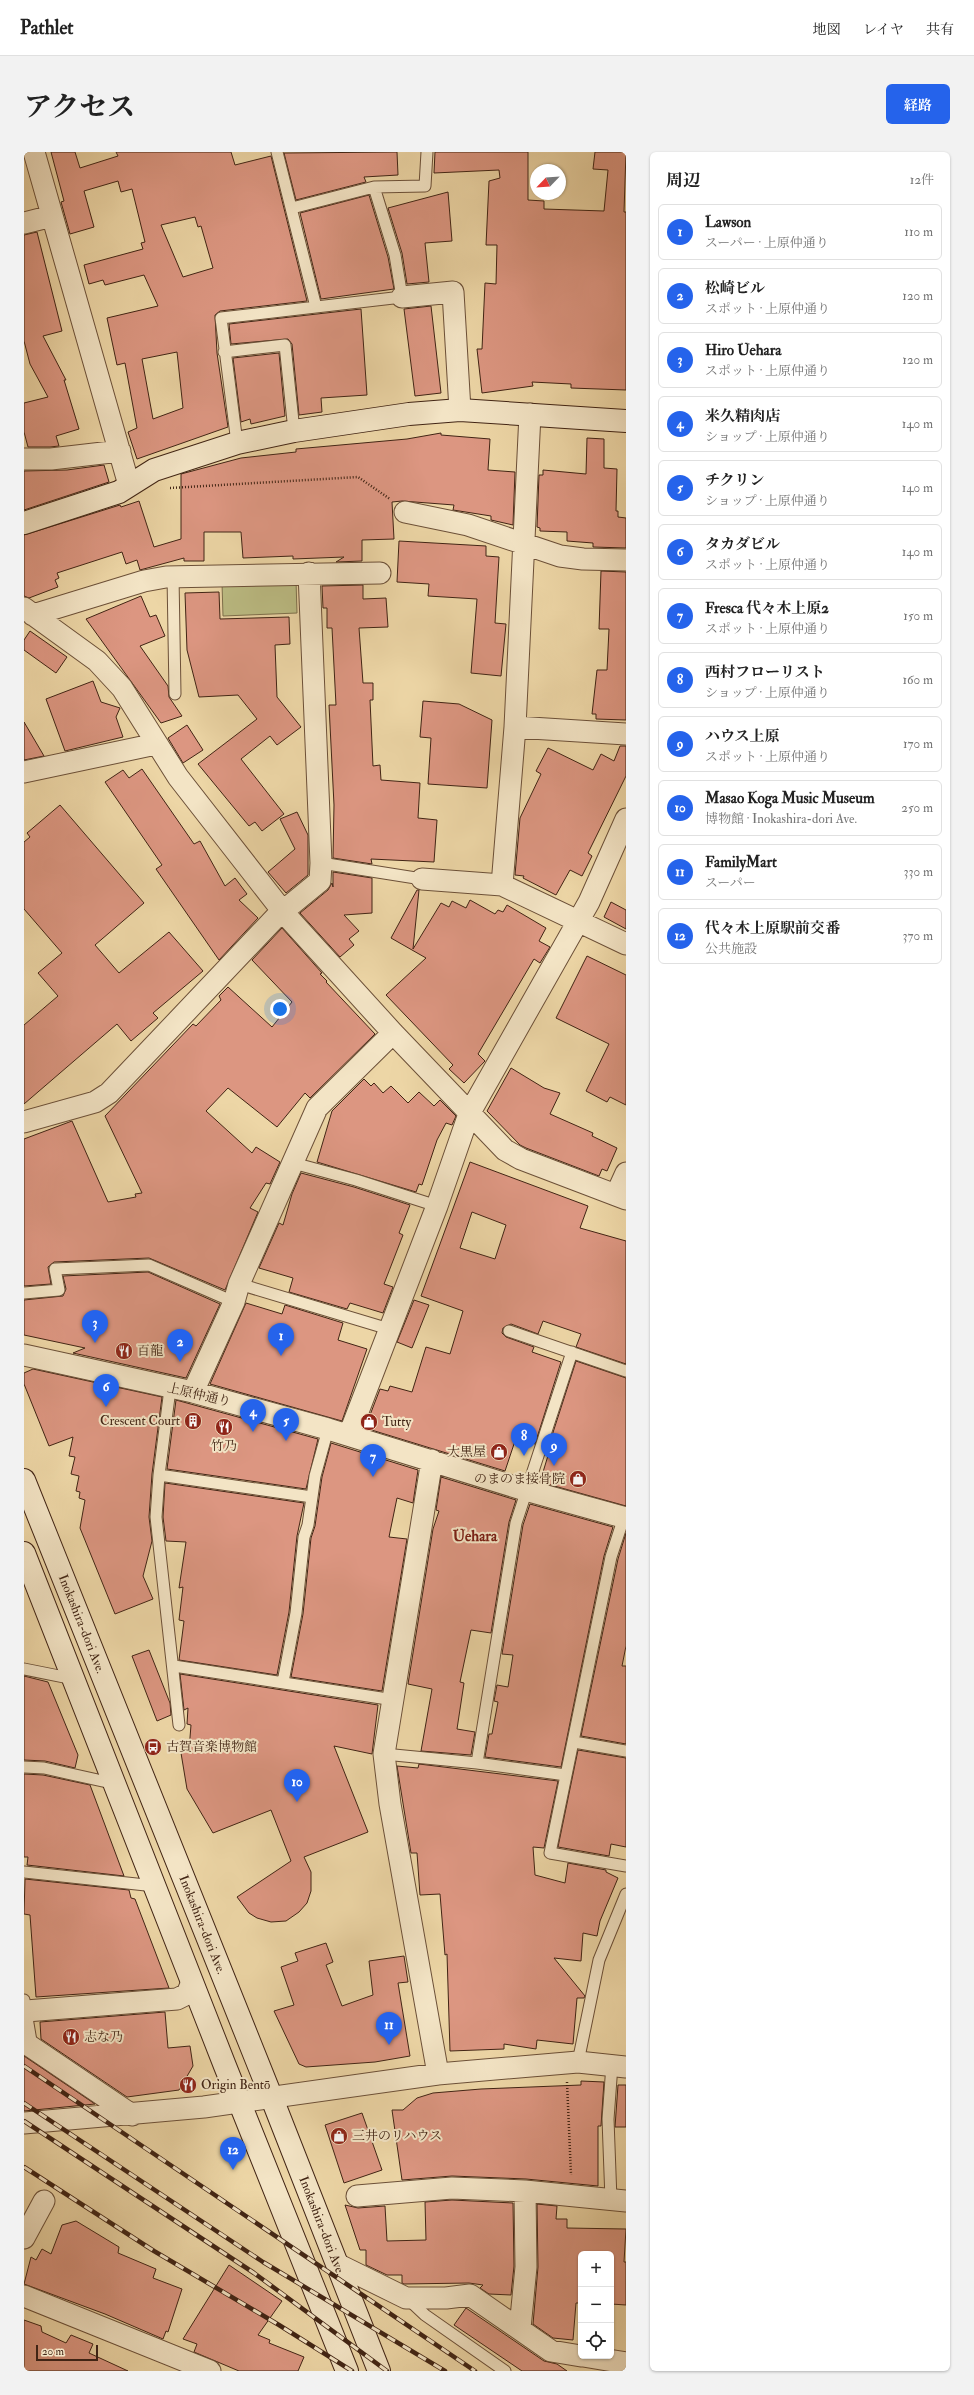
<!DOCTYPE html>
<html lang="ja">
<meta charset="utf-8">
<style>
:root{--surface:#fff;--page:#f2f2f2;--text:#222;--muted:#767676;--line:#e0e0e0;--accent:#2563eb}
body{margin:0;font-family:"IM FELL Double Pica","Noto Serif JP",serif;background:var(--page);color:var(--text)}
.controls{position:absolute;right:12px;bottom:12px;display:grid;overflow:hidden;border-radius:6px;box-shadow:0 1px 3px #0004}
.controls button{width:36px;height:36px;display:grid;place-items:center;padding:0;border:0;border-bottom:1px solid var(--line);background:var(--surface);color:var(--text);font:20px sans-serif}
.compass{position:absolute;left:506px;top:12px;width:36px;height:36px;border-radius:50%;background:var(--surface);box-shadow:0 1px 3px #0004;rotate:245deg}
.scale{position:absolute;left:12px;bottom:10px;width:62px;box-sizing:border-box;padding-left:4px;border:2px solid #412414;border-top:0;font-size:11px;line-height:14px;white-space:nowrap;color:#412414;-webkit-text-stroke:3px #f3e4c5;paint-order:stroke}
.you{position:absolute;left:256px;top:857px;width:14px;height:14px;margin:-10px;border:3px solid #fff;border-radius:50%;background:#1a73e8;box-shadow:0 0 0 6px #1a73e833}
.badge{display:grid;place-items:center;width:26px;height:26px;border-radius:50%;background:var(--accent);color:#fff;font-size:13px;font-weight:700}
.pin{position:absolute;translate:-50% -33px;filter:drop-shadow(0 1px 2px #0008)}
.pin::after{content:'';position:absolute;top:21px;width:14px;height:12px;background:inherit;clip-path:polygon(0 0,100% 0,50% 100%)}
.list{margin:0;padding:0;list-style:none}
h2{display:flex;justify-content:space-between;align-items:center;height:52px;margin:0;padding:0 16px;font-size:17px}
h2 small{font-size:13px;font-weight:400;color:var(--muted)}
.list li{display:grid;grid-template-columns:26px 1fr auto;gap:12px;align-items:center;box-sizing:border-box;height:56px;margin:0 8px 8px;padding:0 8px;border:1px solid var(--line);border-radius:6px}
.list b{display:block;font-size:15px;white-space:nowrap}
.list p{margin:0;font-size:13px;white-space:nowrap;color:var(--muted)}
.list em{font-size:13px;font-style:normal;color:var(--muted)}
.icon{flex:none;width:22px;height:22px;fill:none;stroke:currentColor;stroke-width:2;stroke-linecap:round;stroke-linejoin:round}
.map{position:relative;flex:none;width:602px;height:2219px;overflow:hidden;border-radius:6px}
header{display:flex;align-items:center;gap:24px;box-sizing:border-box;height:56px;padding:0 20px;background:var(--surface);border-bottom:1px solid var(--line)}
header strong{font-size:19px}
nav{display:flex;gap:22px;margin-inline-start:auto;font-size:14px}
.intro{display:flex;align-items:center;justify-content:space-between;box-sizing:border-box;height:96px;padding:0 24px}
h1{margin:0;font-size:28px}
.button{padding:10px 18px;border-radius:6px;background:var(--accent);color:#fff;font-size:14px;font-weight:700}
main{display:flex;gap:24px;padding:0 24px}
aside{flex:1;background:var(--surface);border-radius:6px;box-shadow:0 1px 3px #0004}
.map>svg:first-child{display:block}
.green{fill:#bcbd84;stroke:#7e704c}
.building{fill:#dc9681;stroke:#412414;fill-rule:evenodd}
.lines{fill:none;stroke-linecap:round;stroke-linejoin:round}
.lane-casing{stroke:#6c5038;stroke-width:13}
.street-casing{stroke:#6c5038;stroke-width:23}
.secondary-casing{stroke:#412414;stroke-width:24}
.path{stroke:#412414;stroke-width:2.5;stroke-dasharray:1 2;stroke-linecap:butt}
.lane{stroke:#f3e4c5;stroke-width:11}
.street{stroke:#f3e4c5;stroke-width:21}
.secondary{stroke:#f3e4c5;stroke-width:22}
.rail-casing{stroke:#412414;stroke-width:4.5}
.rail{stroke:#f3e4c5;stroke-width:3;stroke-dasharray:9;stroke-linecap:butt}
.labels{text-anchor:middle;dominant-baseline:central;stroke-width:4;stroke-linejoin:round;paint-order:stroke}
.poi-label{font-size:13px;fill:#412414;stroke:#f3e4c5;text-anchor:start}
.street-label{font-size:13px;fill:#412414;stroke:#f3e4c5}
.quarter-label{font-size:15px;font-weight:bold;fill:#7a1f14;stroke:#f3e4c5}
</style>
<header>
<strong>Pathlet</strong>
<nav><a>地図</a><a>レイヤ</a><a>共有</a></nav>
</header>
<div class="intro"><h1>アクセス</h1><a class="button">経路</a></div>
<main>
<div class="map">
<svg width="602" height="2219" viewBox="0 0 602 2219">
<rect width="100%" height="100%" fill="#edd6a6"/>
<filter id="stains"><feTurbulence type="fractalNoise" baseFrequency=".005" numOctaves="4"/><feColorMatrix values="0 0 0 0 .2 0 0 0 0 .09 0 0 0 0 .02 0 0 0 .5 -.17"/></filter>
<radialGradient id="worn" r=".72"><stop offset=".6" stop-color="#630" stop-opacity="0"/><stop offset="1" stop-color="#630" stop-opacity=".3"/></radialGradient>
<path class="green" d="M272,429L273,461L199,464L198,431Z"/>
<path class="building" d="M27,0H51L56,16L94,4L92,0H207L211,13L247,4L283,149L196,159L191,163L193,201L204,275L113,307L104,280L113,276L101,211L93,213L83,166L134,154L120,123L81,133L79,128L65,132L60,113L119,97L117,91L121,90L108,37L97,40L94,29L60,39L70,75L46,82L37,50L40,49ZM171,65L174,75L177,74L189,116L159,125L137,73ZM153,200L159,256L129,267L118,207Z
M373,0L374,23L340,25L342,30L272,48L260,1Z
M411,0H504V48L520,49V57L580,59L584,18L569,17L571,0H602L600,60H602V238L547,236V232L508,230L509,234L458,241L453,197H458L461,131L472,132L473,93H462L465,29L476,26L475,18L410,21Z
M424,40L428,89L401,91L405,130L383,132L378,101L364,56Z
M345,43L364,105L370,137L297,147L276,61Z
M13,80L38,179L19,184L42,228H40L55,277L32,284L35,294L26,295H4L0,280V251L24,245L6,212L0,189V83Z
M407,154L417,241L391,244L380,157Z
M337,157L343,243L297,246L298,260L275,263L268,192L264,187L207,192L205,172Z
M255,201L261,264L227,272L226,267L217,270L209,206Z
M417,281V283L466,287L464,318L491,320L489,373L467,368V364L429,358L430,353L378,349L368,350L370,387L338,388V409L312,410L320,405L269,407V404L219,406L217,380H180V409H160V406L116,418L113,408L102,412L98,400L33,421L35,426L31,428L34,435L5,446L0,444V383L96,353L97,355L115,349L130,395L157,387V322L217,306L272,300V297L383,287Z
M563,286L580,287V316L593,317L592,359H594V365L602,366V396L569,395V391L543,389V380L516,379V376L513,375L515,323H519V318L562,322Z
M80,313L85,330L0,358V319L43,318Z
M375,389L462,394V404L475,405L471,471L482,472L477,524L447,521L453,447L404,444L405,432L373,430Z
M577,419L602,420V568L572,567V562H568L573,518H583L585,477H575Z
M339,433V447L362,446L364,475L335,476L339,531H349V548H346L349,614L356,613L357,628L396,631L394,666L413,668L410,710L347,707L348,712L309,706L310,653L305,553H312L308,476H303V456H299L298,434Z
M195,440L196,467L265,465L266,492L251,493L253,545L277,575L253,593L246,584L217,607L260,662L238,679L231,670L225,674L174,612L233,567L214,543L175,545L163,498L161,441Z
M117,444L126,465L132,463L141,484L116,494L144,534L145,545L158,564L137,571L62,467Z
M6,479L43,505L32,521L0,498V488Z
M69,529L77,550L96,556L92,565L99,585L41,599L22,547Z
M399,549L435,552L468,568L463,636L404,632L407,586L396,585Z
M0,570L20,604L0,608Z
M163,573L179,598L159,611L144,586Z
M596,594H602V624L564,701L568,704L558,724L546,718L532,743L499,726L500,724L491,723L496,666L517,622L512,619L524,596L569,618L577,602L590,609Z
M118,617L170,692L176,689L201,734L211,726L223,742L215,748L234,766L195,808L132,717L138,713L81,630L99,618L105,626Z
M36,653L120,751L71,793L95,821L145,780L179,819L129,861L134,866L107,889L93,872L0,952V873L34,844L14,821L38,801L0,757V690L6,685L3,681Z
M273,660L284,683V723L262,741L244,720L271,697L256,667Z
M309,720L348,726V761L320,763L335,779L325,787L330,793L316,805L276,761L304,738L308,731L309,735Z
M393,738H395L389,797L417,751L425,755L428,749L442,756L446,748L471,762L474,758L479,760L483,753L522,776L515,789L526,795L516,811L510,807L454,902L461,909L440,931L425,917L429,913L362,843L402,806L367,786Z
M587,750L602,758V777L580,765Z
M258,776L298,821L296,822L303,829L302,830L351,882L286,946L281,941L253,975L204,936L182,959L228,1001L232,995L256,1010L246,1032L242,1031L226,1056L234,1060L201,1138L125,1106L30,1110L24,1115L27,1132L0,1134V987L48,969L84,1050L112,1045L111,1042L118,1041L81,964L169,872L172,874L197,848L195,844L204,835L248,875L268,850L228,808Z
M563,804L602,823V953L586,945L583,950L562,939L585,892L532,866Z
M487,916L520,936L536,941L526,962L569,981L568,984L593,996L583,1019L578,1017L575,1024L502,996L496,993L463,959Z
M340,927L347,934L350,931L359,941L367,934L384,951L395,940L410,954L416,948L432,964L428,973L422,971L413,988L398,1033L395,1032L392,1040L293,1010L308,959Z
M446,1010L564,1054L556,1076L602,1089V1212L552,1195L557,1182L519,1169L514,1182L487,1172L479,1176L478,1181L482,1185L510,1195L508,1200L537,1210L511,1292L492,1286L481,1319L341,1276L356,1237L364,1239L366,1234L388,1240L402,1195L426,1202L439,1159L397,1144ZM448,1060L482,1073L471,1107L436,1096Z
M277,1021L330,1035L386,1053L375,1081L379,1083L360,1132L369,1135L359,1161L326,1151L323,1157L265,1140L269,1126L235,1116L255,1071L259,1073L268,1042Z
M124,1120L196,1152L162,1226L49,1201L61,1196L0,1183V1148L39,1144L42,1137L39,1124Z
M390,1148L405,1153L388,1196L373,1190Z
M222,1151L258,1162L261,1153L319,1171L314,1188L343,1197L318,1269L186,1232Z
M552,1209L602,1226V1354L516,1330L526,1297L524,1296Z
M9,1217L138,1245L128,1322L125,1365L128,1389L119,1424L129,1447L91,1462L56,1376L61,1348L55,1346L56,1340L52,1339L55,1324L47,1322L51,1305L45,1304L49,1285L25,1294L0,1232V1221Z
M152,1248L294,1287L282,1337L143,1317Z
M307,1291L394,1318L389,1351L373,1346L365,1385L383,1387L358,1539L267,1525L279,1462L287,1386L291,1374L298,1325Z
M417,1325L492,1348L485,1370L467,1481L447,1478L436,1530L440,1531L433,1577L451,1580L447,1603L397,1599L408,1537L384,1532L409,1377L415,1359L412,1358Z
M141,1331L280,1351L273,1384L265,1460L253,1523L155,1508L160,1469L155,1468L159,1435L155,1436L162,1390L142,1389L139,1365Z
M506,1352L589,1375L580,1404L537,1615L461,1605L465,1582H468L474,1550L470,1549L473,1533L484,1535L489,1503L478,1502L499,1373Z
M602,1381V1494L598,1514H602V1592L557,1584L594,1407Z
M125,1498L146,1551L147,1563L133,1569L108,1504Z
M156,1522L354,1553L348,1602L310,1594L344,1680L280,1705L287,1720V1739L283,1751L275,1760L262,1769L247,1770L233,1766L225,1761L213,1745L267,1709L247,1658L189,1681L163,1637L157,1601L165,1598L167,1573L163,1572L164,1556L160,1558Z
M0,1524L24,1530L54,1603L51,1616L21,1609L0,1608Z
M554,1598L602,1606V1695L587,1692L585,1704L534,1695Z
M395,1612L534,1629L520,1696L509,1695L511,1723L541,1731L544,1711L582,1718V1720L594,1726L576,1769L573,1784L559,1781L557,1809L530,1806L561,1844L560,1846H553L549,1892L513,1888L512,1897L480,1892V1897L426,1899L423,1802L421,1803L416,1742L396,1743L393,1701H387L373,1614L394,1616Z
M0,1622L19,1623L66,1633L100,1724L3,1713L4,1705H0Z
M1,1727L105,1738L107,1746L111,1747L145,1836L12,1845L6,1763L0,1762Z
M302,1791L309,1810L302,1813L318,1854L349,1843L345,1809L380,1804L384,1830L374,1831L386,1904L351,1910L282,1915L275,1912L250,1859L270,1853L257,1815L274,1809L271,1801Z
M141,1860L144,1896L166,1894L169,1914L155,1938L103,1945L17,1887L16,1870Z
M0,1904L71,1952L0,1959Z
M557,1929L580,1930L577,1974H574V2034L502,2027L428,2024L378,2028L368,1958H379L393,1946L409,1941L457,1937L557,1933Z
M594,1933H602V1975H591Z
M338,1961L358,2018L320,2031L301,1973Z
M428,2048L489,2051L490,2114L487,2143L465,2142L456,2136L459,2133L445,2131L380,2132L378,2131V2123H363L342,2113V2098H336L321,2053L334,2056L361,2054L363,2089L402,2088L401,2050Z
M513,2052L533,2054L532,2067H543V2076L602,2077L600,2110H602V2153L587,2152V2102H557V2151H552L549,2188L529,2186L509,2172L514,2115Z
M52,2069L95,2095L94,2101L132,2117L129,2126L158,2137L144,2180L142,2179L139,2187L81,2162L0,2132L7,2105L12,2108L18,2097L27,2102L38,2073Z
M205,2113L258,2149L234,2183L246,2188L245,2191L280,2205L274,2219H215L170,2200L173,2192L159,2187Z
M442,2156L520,2209L533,2212L543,2219H498L430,2173Z
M0,2168L17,2174L18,2180L42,2191L47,2183L69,2192L65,2201L104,2219H0Z"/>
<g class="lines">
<defs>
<path id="lane" d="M253,0L292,155
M268,56L350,35L401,34L403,0
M200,200L261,193L270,279
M213,291L197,166L378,145L371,103L350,35
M149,424L151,542
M297,711L398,727
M269,1011L332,1028L413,1054
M215,1132L365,1177
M0,1141L35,1138L31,1117L125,1113L210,1150
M485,1179L602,1219
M146,1237L135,1323L132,1365L155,1573
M135,1323L288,1345
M600,1365L587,1405L526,1701L602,1714
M150,1514L370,1548
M0,1517L50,1527
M259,1530L272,1461L280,1385L284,1373L291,1324L304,1277
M550,1590L602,1599
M360,1602L453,1611L542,1623
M453,1611L492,1371L548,1200
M0,1615L20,1616L92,1632
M0,1720L131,1734
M0,1848L8,1895
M554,1910L575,1808L602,1742
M587,2048L584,1967L588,1913
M384,2147L401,2163L481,2219"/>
<path id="street" d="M10,0L105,333
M0,71L28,64
M378,145L429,140L436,258
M0,307H27L96,299
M381,360L444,373L536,404L559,407L602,408
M0,456L73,509L98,536L154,625L260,761L369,881L481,998L497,1007L602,1047
M9,463L120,429L142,425L356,421
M491,575L602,582
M0,620L132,592
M398,727L478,733L602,792
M478,733L491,575L506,262
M0,970L71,950L85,941L252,765L296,729L297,711L285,421
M592,1043L602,1021
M0,1203L169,1240L304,1277L501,1338L602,1366
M169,1240L210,1150L215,1132L293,956L369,881
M325,1283L413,1054L445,962L565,750L602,667
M408,1308L360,1602L366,1652L414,1922
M2,1859L153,1847L163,1842L168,1830
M0,1890L108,1963
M0,1971L180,1955L414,1922L554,1910L602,1915
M333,2044L428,2036L501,2039L602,2049
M0,2086L20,2049
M313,2112L382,2146H422L446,2143L527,2199L557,2204
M0,2144L186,2219
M496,2176L502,2115L501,2039
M559,2204L602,2211"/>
<g id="secondary">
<path d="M0,371L95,340L130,318L213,291L270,279L385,262L436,258L602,269"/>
<path id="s1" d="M0,1328L247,1944L355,2219"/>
<path d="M0,1401L201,1914L323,2219"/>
</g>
</defs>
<use href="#lane" class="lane-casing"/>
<use href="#street" class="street-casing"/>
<use href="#secondary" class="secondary-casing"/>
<path class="path" d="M146,336L334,325L366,347
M543,1930L547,2023"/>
<use href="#lane" class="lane"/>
<use href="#street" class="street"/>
<use href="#secondary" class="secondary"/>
<defs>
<path id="rail" d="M0,1914L451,2219
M0,1951L239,2110L421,2219
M0,1969L230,2121L363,2219
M0,2015L130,2099L255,2173L328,2219"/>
</defs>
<use href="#rail" class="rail-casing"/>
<use href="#rail" class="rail"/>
</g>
<defs>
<symbol id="restaurant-disc" viewBox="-11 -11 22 22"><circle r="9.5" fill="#8f2418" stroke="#f3e4c5"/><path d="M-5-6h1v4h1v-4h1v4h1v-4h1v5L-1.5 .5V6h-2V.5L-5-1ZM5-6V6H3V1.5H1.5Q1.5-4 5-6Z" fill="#fff"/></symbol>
<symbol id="building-disc" viewBox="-11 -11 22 22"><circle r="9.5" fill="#8f2418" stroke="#f3e4c5"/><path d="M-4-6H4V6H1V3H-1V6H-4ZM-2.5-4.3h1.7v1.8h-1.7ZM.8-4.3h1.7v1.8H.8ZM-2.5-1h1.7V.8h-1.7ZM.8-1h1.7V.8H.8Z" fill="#fff"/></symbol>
<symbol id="shop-disc" viewBox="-11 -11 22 22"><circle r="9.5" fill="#8f2418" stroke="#f3e4c5"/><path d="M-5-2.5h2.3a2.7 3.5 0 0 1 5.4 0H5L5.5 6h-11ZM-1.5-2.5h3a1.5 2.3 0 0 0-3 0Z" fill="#fff"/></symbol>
<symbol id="bus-disc" viewBox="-11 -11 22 22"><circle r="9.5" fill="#8f2418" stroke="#f3e4c5"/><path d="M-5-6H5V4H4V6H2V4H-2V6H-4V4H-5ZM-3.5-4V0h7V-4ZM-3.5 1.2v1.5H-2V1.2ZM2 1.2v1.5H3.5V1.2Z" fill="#fff"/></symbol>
</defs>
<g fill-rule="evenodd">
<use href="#restaurant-disc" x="90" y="1189" width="20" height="20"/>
<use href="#building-disc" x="159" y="1259" width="20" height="20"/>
<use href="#shop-disc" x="335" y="1260" width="20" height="20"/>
<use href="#restaurant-disc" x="190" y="1265" width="20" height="20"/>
<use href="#shop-disc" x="465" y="1290" width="20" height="20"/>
<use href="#shop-disc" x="544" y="1317" width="20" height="20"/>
<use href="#bus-disc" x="119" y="1585" width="20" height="20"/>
<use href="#restaurant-disc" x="37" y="1875" width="20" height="20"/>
<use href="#restaurant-disc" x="154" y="1923" width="20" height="20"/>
<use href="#shop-disc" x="305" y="1974" width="20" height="20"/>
</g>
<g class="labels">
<g class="poi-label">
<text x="113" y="1199">百龍</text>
<text x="156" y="1269" text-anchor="end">Crescent Court</text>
<text x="358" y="1270">Tutty</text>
<text x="200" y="1294" text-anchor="middle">竹乃</text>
<text x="462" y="1300" text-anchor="end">大黒屋</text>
<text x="541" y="1327" text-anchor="end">のまのま接骨院</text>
<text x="142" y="1595">古賀音楽博物館</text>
<text x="60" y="1885">志な乃</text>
<text x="177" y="1933">Origin Bentō</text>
<text x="328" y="1984">三井のリハウス</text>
</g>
<g class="street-label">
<text transform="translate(175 1243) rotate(13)">上原仲通り</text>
<text stroke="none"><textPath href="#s1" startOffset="155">Inokashira-dori Ave.</textPath></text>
<text stroke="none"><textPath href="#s1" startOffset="479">Inokashira-dori Ave.</textPath></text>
<text stroke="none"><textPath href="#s1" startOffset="803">Inokashira-dori Ave.</textPath></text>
</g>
<g class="quarter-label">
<text x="451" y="1384">Uehara</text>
</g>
</g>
<rect width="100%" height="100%" filter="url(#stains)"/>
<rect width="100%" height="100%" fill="url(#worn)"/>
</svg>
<div class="controls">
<button>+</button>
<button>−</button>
<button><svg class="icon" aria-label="locate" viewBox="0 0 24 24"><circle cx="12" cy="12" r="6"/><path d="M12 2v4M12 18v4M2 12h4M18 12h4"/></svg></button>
</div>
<svg class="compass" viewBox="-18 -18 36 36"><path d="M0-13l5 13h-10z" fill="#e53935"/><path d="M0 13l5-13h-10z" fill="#767676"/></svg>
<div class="scale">20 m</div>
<div class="you"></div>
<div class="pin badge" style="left:257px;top:1204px">1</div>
<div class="pin badge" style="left:156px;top:1210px">2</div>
<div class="pin badge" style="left:71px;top:1191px">3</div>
<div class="pin badge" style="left:229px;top:1280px">4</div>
<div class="pin badge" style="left:262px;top:1289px">5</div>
<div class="pin badge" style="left:82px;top:1255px">6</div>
<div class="pin badge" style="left:349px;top:1325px">7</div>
<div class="pin badge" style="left:500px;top:1304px">8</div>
<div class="pin badge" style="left:530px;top:1314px">9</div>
<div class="pin badge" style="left:273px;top:1650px">10</div>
<div class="pin badge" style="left:365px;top:1893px">11</div>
<div class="pin badge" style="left:209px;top:2018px">12</div>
</div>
<aside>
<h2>周辺<small>12件</small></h2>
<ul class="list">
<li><span class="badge">1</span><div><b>Lawson</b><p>スーパー · 上原仲通り</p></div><em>110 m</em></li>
<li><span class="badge">2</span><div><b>松崎ビル</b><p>スポット · 上原仲通り</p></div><em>120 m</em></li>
<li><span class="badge">3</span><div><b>Hiro Uehara</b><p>スポット · 上原仲通り</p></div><em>120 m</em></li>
<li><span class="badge">4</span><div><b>米久精肉店</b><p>ショップ · 上原仲通り</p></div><em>140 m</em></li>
<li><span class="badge">5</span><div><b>チクリン</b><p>ショップ · 上原仲通り</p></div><em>140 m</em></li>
<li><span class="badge">6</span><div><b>タカダビル</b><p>スポット · 上原仲通り</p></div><em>140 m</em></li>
<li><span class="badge">7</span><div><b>Fresca 代々木上原2</b><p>スポット · 上原仲通り</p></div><em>150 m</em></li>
<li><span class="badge">8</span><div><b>西村フローリスト</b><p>ショップ · 上原仲通り</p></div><em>160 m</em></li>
<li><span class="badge">9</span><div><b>ハウス上原</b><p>スポット · 上原仲通り</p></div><em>170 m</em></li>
<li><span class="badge">10</span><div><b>Masao Koga Music Museum</b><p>博物館 · Inokashira-dori Ave.</p></div><em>250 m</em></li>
<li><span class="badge">11</span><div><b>FamilyMart</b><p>スーパー</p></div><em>330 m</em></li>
<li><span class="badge">12</span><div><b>代々木上原駅前交番</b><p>公共施設</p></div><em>370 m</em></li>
</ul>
</aside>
</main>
